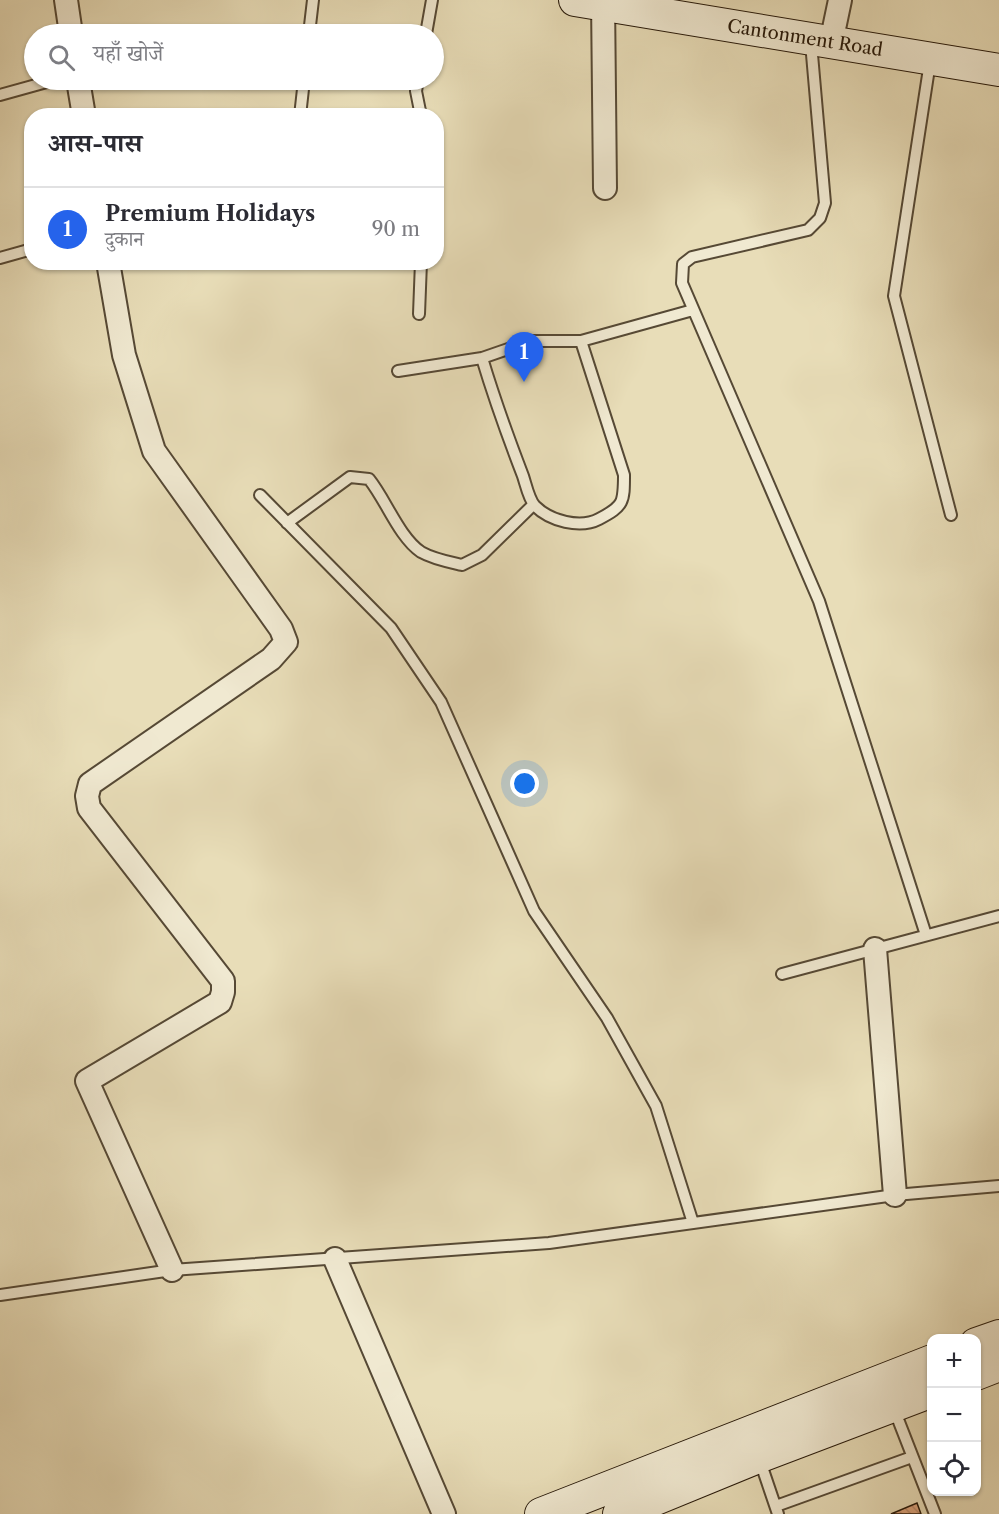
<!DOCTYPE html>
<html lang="hi">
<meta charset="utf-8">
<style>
:root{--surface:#fff;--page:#f2f2f3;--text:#2b2b33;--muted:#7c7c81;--line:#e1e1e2;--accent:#2563eb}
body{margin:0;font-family:"Libre Caslon Text","Noto Serif Devanagari",serif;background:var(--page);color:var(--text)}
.controls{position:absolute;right:18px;bottom:18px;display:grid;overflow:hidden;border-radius:12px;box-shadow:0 2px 4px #0004}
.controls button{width:54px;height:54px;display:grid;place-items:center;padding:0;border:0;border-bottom:2px solid var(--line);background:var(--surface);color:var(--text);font:30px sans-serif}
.you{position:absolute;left:525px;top:784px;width:21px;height:21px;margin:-15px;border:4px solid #fff;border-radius:50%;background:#1a73e8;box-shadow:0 0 0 9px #1a73e833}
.badge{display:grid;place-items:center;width:39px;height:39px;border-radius:50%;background:var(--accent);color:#fff;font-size:20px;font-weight:700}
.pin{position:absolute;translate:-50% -50px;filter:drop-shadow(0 2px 3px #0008)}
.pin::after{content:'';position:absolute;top:32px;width:21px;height:18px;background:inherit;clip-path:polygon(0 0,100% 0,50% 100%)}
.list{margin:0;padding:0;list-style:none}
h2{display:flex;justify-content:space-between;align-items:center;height:78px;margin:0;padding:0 24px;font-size:26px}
h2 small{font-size:20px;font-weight:400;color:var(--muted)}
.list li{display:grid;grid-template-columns:39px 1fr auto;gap:18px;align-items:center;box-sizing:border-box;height:84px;padding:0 24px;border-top:2px solid var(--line)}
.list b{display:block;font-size:22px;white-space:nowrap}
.list p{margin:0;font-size:20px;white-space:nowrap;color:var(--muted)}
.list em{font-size:20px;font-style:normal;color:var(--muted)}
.icon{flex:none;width:33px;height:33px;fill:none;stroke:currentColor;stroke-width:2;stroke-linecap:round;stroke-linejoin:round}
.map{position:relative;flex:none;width:999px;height:1514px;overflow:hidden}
.search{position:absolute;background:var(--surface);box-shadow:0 2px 4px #0004;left:24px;top:24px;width:420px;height:66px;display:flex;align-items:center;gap:15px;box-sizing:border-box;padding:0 21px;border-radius:33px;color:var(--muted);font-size:22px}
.panel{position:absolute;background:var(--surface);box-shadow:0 2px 4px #0004;left:24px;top:108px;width:420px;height:162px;border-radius:24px}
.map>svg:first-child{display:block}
.building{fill:url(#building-back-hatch);stroke:#261809;stroke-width:1.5}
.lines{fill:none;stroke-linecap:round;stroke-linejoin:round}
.lane-casing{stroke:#564935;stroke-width:14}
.street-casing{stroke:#564935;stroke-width:26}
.secondary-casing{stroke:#261809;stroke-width:34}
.lane{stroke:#f0e9d1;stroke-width:10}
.street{stroke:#f0e9d1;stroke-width:22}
.secondary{stroke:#f0e9d1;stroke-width:32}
.labels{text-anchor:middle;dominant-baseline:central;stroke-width:6;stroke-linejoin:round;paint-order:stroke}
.street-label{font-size:18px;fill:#261809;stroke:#f0e9d1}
</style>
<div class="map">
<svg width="999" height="1514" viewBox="0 0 999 1514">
<defs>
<pattern id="building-back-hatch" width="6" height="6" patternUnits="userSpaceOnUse" patternTransform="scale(1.5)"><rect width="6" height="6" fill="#dca47d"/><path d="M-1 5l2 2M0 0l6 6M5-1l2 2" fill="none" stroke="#bd8c6b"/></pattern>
</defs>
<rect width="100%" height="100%" fill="#e8ddb8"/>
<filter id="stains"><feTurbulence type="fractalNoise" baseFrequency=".00333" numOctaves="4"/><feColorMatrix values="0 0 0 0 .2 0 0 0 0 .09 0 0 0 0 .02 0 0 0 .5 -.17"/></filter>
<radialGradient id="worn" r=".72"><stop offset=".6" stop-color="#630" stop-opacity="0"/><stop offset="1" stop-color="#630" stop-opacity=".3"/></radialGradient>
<path class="building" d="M917,1503L921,1514H891Z"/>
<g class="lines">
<defs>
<path id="lane" d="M309,34L313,0
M426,34L432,0
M811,43L825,203L820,218L808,230L692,257L683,264L682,283L819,601L926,935
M930,62L894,296L951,515
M418,80L416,91L421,116
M0,95L54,80
M300,116L304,80
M0,258L32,249
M419,314L421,262
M482,358C494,398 508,437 523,476C526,485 529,500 535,506C550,521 580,529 599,519C624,506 624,502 624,475L581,341
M398,371L482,358L531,341H581L693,310
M260,495L391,628L441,702L534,911L607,1018L656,1106L693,1223
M287,523L350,477L369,479C386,500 399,537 421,552C433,559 449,562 462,565L482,555L533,505
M782,974L999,916
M0,1295L172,1270L549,1243L895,1195L999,1186
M894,1409L935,1514
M760,1461L778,1514
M776,1506L912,1457"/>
<path id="street" d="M66,0L71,34
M603,0L605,188
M831,43L840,0
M78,80L84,116
M108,262L124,355L154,451L281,629L286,642L271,659L90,784L87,796L89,808L223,981V992L220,1002L87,1081L172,1270
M875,949L895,1195
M335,1259L444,1514"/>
<path id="secondary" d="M575,0L999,70
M976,1344L999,1336
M976,1374L999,1365
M541,1514L932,1361
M619,1514L758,1457L932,1391"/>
</defs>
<use href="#lane" class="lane-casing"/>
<use href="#street" class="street-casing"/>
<use href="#secondary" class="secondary-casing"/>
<use href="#lane" class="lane"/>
<use href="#street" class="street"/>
<use href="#secondary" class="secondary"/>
</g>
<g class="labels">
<g class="street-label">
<text transform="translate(805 38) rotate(9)">Cantonment Road</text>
</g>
</g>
<rect width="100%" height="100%" filter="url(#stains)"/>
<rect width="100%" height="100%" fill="url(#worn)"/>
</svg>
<div class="controls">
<button>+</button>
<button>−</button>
<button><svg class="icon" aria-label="locate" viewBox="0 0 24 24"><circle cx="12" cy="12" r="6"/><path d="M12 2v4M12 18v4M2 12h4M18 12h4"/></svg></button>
</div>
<div class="you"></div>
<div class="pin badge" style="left:524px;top:382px">1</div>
<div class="search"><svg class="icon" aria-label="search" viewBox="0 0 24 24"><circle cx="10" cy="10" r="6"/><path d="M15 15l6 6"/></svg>यहाँ खोजें</div>
<section class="panel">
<h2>आस-पास<small></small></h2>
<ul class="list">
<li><span class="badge">1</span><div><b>Premium Holidays</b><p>दुकान</p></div><em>90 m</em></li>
</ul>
</section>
</div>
